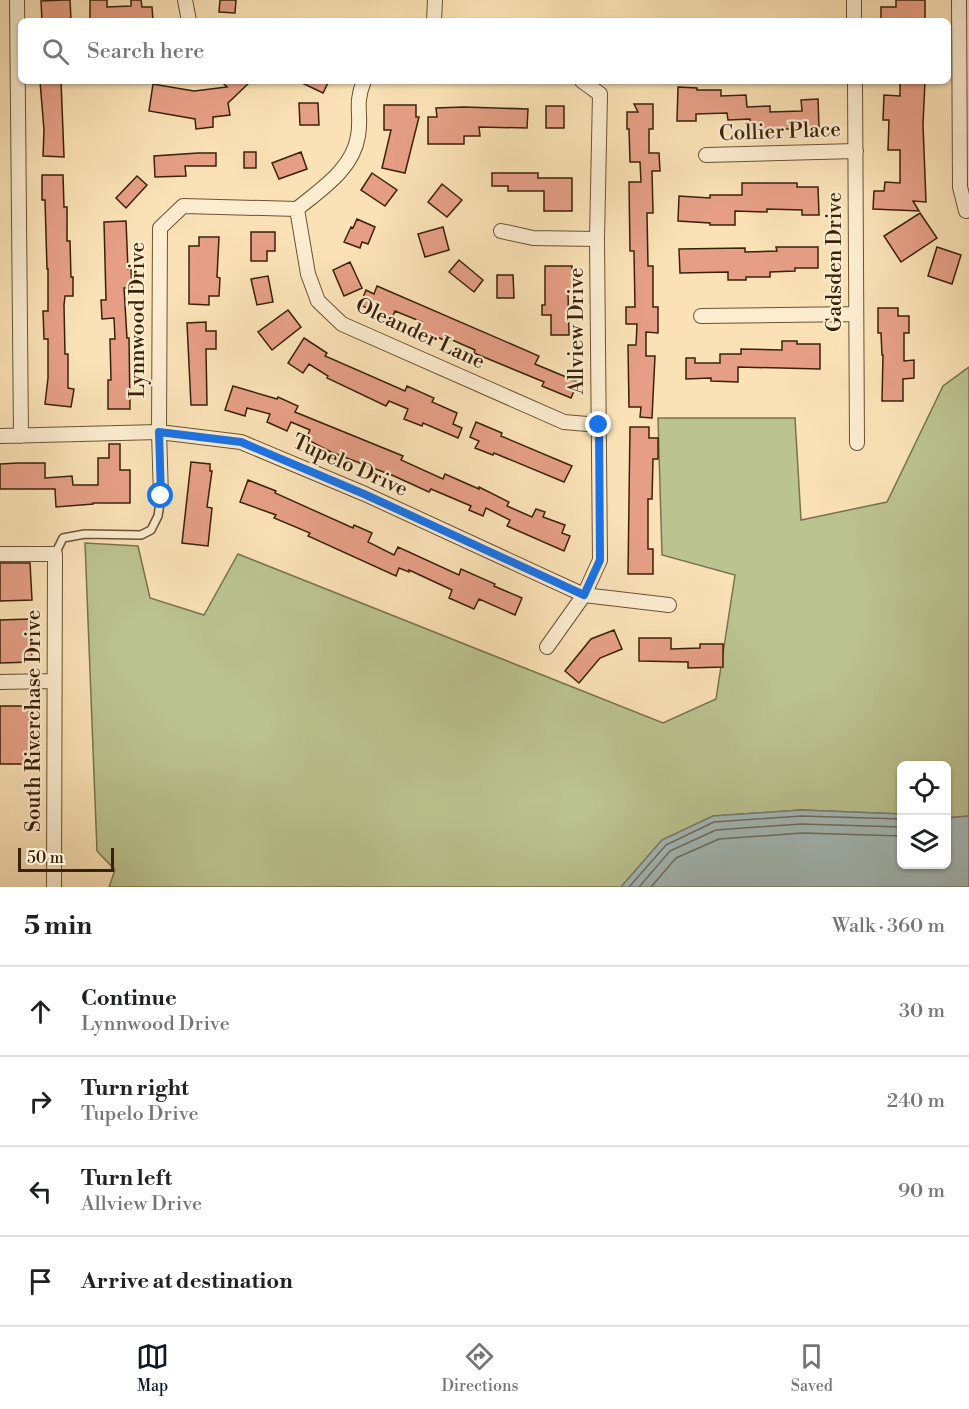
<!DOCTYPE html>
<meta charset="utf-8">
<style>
:root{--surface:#fff;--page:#f2f2f2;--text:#202124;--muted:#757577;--line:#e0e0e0;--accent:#111827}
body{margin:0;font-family:"Libre Bodoni",serif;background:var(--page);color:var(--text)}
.controls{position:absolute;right:18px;bottom:18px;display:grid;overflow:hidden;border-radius:9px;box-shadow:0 2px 4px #0004}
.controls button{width:54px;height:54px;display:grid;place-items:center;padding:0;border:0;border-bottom:2px solid var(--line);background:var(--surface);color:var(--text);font:30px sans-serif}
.scale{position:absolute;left:18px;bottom:15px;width:96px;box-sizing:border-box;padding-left:6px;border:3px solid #3a2208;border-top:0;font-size:16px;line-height:21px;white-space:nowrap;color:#3a2208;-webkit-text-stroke:4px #fcecd0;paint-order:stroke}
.stop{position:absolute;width:18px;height:18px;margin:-14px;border:4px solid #1a73e8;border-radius:50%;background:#fff}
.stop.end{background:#1a73e8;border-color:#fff;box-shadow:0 2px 6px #0008}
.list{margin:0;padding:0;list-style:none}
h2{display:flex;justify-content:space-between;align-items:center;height:78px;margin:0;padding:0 24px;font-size:26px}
h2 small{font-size:20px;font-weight:400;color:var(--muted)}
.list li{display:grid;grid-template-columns:39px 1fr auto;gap:18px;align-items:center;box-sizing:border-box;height:90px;padding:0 24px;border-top:2px solid var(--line)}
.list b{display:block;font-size:22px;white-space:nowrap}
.list p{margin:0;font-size:20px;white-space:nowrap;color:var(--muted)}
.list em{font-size:20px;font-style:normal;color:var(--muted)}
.icon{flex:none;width:33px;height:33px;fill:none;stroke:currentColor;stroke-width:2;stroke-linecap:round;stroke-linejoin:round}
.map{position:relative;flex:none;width:969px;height:887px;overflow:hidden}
.search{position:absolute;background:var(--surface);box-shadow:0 2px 4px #0004;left:18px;right:18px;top:18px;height:66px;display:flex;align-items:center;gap:15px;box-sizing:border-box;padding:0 21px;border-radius:9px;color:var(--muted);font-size:22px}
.sheet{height:438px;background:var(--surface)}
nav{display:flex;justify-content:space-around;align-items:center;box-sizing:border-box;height:84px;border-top:2px solid var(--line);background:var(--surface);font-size:16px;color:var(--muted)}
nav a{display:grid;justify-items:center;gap:3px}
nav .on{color:var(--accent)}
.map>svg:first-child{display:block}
.green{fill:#bbc491;stroke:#7a734c;stroke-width:1.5}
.water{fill:#a4bbba;stroke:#7a7e73;stroke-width:1.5}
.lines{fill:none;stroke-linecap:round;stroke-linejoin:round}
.shore{stroke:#6f6e61;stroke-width:1.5}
.building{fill:#e69f86;stroke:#3a2208;stroke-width:1.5}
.service-casing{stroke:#6a5234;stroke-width:10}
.minor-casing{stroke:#6a5234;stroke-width:16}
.service{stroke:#fcecd0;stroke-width:7}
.minor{stroke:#fcecd0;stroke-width:14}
.route{stroke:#1a73e8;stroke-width:8}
.labels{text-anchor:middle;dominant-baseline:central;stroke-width:4.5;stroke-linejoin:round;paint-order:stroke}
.street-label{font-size:21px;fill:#3a2208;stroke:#fcecd0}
</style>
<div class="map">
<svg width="969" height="887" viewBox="0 0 969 887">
<rect width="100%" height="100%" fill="#fae2b6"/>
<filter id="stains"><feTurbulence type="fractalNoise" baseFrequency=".00333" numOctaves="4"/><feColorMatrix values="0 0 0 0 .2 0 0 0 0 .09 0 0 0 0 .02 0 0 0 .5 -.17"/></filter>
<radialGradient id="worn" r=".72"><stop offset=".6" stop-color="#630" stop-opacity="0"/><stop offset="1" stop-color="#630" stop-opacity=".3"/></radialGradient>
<path class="green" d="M969,367V816L947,818L946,766H902L901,814L801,810L713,816L662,840L621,887H109L115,870L97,851L85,543L138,546L150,598L204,615L238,554L663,723L716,699L735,575L662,555L658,418H795L801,520L887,502L943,386Z"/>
<path class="water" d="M801,810L901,814L902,864H946L947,818L969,816V887H621L662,840L713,816Z"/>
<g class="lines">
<path class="shore" d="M629,887L666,845L714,822L801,816L902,819
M639,887L670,851L716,830L801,824L902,827
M651,887L676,858L719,839L802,833L902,836"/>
</g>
<path class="building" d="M64,0H70L71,20L42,21L41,1Z
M90,0H107V7L131,6V0H141L142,7H152L153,21H90Z
M220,0H236L235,13L219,12Z
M896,0H925V21H881V7H896Z
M40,81H61L64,157L43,156L44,130Z
M221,81H251L228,103L230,115L213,117V127L196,129L195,119L149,111L153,84L194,91L227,87Z
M298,81H329L323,93Z
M900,81H925L923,125L926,202L913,201L919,211L873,209L874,191H884L885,182L900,183V150H888L889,120H883L884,95L900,96Z
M678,87L697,88V90H721V96L746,95L747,107L770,106V112L802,111L801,100L818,99L819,128L751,130L750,119L728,120L727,113L696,114V121H677Z
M299,103H318L319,125H300Z
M634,104H653V129H649V153H659L660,171H652L653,213H647L648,266H653V307H658V333L646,332V356H655L652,418L640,417L641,407H629L628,345H636L637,324H626V307H635L634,251H630L629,182H641L640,162H630L629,129H627V112H638Z
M384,105H416V117H419L405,173L382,168L391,130H384Z
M546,106H564V128H546Z
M464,107L528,109L527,128L479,127L480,136H464V144H428V117H437L436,108Z
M244,152H256V168H244Z
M301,152L307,169L279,179L272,163Z
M198,153H216V166H185L186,176L155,177L154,156Z
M372,173L397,190L385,206L361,190Z
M492,173H538V178H572V211H544V191H508V186H492Z
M42,175H63L64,207H67V241H70L71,277H73V296H65L64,305L65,354H68V388L74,389L71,407L45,404L48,378V339H44L43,311H48V269H47L45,200H42Z
M137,176L147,185L126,208L116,198Z
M742,183H797V187H818L819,215H802V210L767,209V212L735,211V225H710V223L678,221L679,196L710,198V195H742Z
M442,184L462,200L447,217L428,202Z
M920,213L937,238L901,262L884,236Z
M357,219L375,227L368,244L362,242L360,248L344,242L351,227L353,228Z
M126,221L128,269H131L132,288H124L127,338H129L130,409H108V380H111L110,339H115L114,318L102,319L101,300H106L104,222Z
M443,227L449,250L425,257L418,234Z
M251,232H275V251H267V261H251Z
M199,237H219L217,277L220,278L219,296H209V305L189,304V246H199Z
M776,247H818V268H795V271L770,272V277H746V280H728V272L680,273L679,249L745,248V252L777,251Z
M937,247L961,255L952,284L928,276Z
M459,260L483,280L474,292L449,272Z
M350,262L362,288L344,296L333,270Z
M545,266H572V292H568L569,335H551V315H542V305H545Z
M497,275H513L514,298H497Z
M268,276L273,302L257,305L251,279Z
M377,286L539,356L535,364L578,382L571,398L542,386L544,382L474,353L475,350L450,339L449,342L419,330L422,322L395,311L392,318L360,305L366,290L374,294Z
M878,308H898V316H909V333H904V361L914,360V378L903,379V401H882L883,355H882L881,333H878Z
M288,310L301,327L272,350L258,332Z
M206,322V331H216V349H206L207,405H191L187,323Z
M304,338L327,353L325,356L405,391L407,386L434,398L432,402L457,413L453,424L462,428L458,438L423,423L422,426L404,419L408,409L389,401L386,406L327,378L328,376L309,364L303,373L288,363Z
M782,341H797V344H820V369L738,367V382L711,381V378L686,379V358H695V363H720V354H741V349L782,350Z
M233,386L277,399L278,397L298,406L295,412L403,456L401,460L443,479L445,474L479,489V487L509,502L507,506L532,517L536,509L545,512L543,517L565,525L562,533L570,536L564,551L507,526L510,520L486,508L483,516L469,510L471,506L431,489L429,492L394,476L331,452L306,439L310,430L291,422L287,431L267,422L270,414L247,408L245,416L225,410Z
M476,422L502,433L501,436L572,466L564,482L494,453L493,455L475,448L479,441L470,437Z
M630,427H649V438H658V459H653L652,499H648V549H653V574H628Z
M109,444H120V470H130V503H93V504L56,507L55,489H0V464L18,463H45V478L72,476L73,485H98V458H109Z
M191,462L210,464V471H212L207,507L212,508L208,546L182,543Z
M248,480L276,491L275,493L353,528L354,525L372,533L368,542L394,555L398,547L459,575L461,569L495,584L494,586L522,598L515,615L479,599L474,609L449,598L452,590L409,570V572L399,568L396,576L308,536L310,533L274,518L276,515L240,502Z
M0,563H30L32,600L0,601Z
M30,619L32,662L0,663V620Z
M614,630L622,649L600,658L579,683L565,671L591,639Z
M639,638H671V649L700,648V644H723V667L688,668V662L639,661Z
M0,706H39L38,764H0Z"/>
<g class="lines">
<defs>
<path id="service" d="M55,554L63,538L85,534L141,535L151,530L158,516L161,496"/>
<path id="minor" d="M17,0L21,436
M185,0L189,21
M854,0V21
M959,0L960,187L966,211
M434,21L435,0
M855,81L857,443
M706,155L856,151
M297,209L308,274L318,301L342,324L564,422L599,425
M501,231L533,238L597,239
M701,316L856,314
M0,436L159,432L241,442L365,494L584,595L669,605
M161,496L159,432L160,228L183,206L297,209C321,189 353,169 358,136C362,115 354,104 364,81
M0,554H55L54,887
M547,647L584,595L600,560L597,239L600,94L582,81
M0,682L54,681"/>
</defs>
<use href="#service" class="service-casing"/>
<use href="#minor" class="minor-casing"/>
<use href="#service" class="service"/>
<use href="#minor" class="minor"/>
</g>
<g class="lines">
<path class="route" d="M161,496L159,432L241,442L364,494L584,595L600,560L599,425"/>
</g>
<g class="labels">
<g class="street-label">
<text transform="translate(780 132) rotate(-2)">Collier Place</text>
<text transform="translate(835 262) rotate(-90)">Gadsden Drive</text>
<text transform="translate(138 320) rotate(-90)">Lynnwood Drive</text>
<text transform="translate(577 331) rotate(-90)">Allview Drive</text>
<text transform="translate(420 334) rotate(25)">Oleander Lane</text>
<text transform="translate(350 466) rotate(24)">Tupelo Drive</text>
<text transform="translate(34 721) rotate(-90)">South Riverchase Drive</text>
</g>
</g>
<rect width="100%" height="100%" filter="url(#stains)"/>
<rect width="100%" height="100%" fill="url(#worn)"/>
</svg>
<div class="controls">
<button><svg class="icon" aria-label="locate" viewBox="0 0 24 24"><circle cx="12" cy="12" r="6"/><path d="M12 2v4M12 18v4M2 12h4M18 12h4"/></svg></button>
<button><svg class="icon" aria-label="layers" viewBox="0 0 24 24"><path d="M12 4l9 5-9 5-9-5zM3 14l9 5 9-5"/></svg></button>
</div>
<div class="scale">50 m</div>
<div class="stop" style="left:161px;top:496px"></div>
<div class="stop end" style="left:599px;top:425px"></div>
<div class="search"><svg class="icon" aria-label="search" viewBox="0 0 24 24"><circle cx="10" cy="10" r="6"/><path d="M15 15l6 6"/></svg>Search here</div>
</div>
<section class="sheet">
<h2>5 min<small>Walk · 360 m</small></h2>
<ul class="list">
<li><svg class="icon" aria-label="ahead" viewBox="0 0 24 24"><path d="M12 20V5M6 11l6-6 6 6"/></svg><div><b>Continue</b><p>Lynnwood Drive</p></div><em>30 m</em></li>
<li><svg class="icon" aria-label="right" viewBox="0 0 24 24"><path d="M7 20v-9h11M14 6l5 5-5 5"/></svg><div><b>Turn right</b><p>Tupelo Drive</p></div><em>240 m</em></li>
<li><svg class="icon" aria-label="left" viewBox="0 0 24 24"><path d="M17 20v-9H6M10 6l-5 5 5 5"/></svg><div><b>Turn left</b><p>Allview Drive</p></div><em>90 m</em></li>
<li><svg class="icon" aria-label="arrive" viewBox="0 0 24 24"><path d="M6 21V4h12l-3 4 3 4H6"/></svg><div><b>Arrive at destination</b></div></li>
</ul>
</section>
<nav>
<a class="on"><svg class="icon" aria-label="map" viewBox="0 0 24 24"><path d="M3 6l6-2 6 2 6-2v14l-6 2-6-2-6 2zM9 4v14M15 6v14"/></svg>Map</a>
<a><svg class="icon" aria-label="directions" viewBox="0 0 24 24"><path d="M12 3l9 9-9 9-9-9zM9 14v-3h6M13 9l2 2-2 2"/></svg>Directions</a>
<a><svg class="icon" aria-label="saved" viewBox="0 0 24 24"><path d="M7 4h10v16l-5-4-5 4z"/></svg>Saved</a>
</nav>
